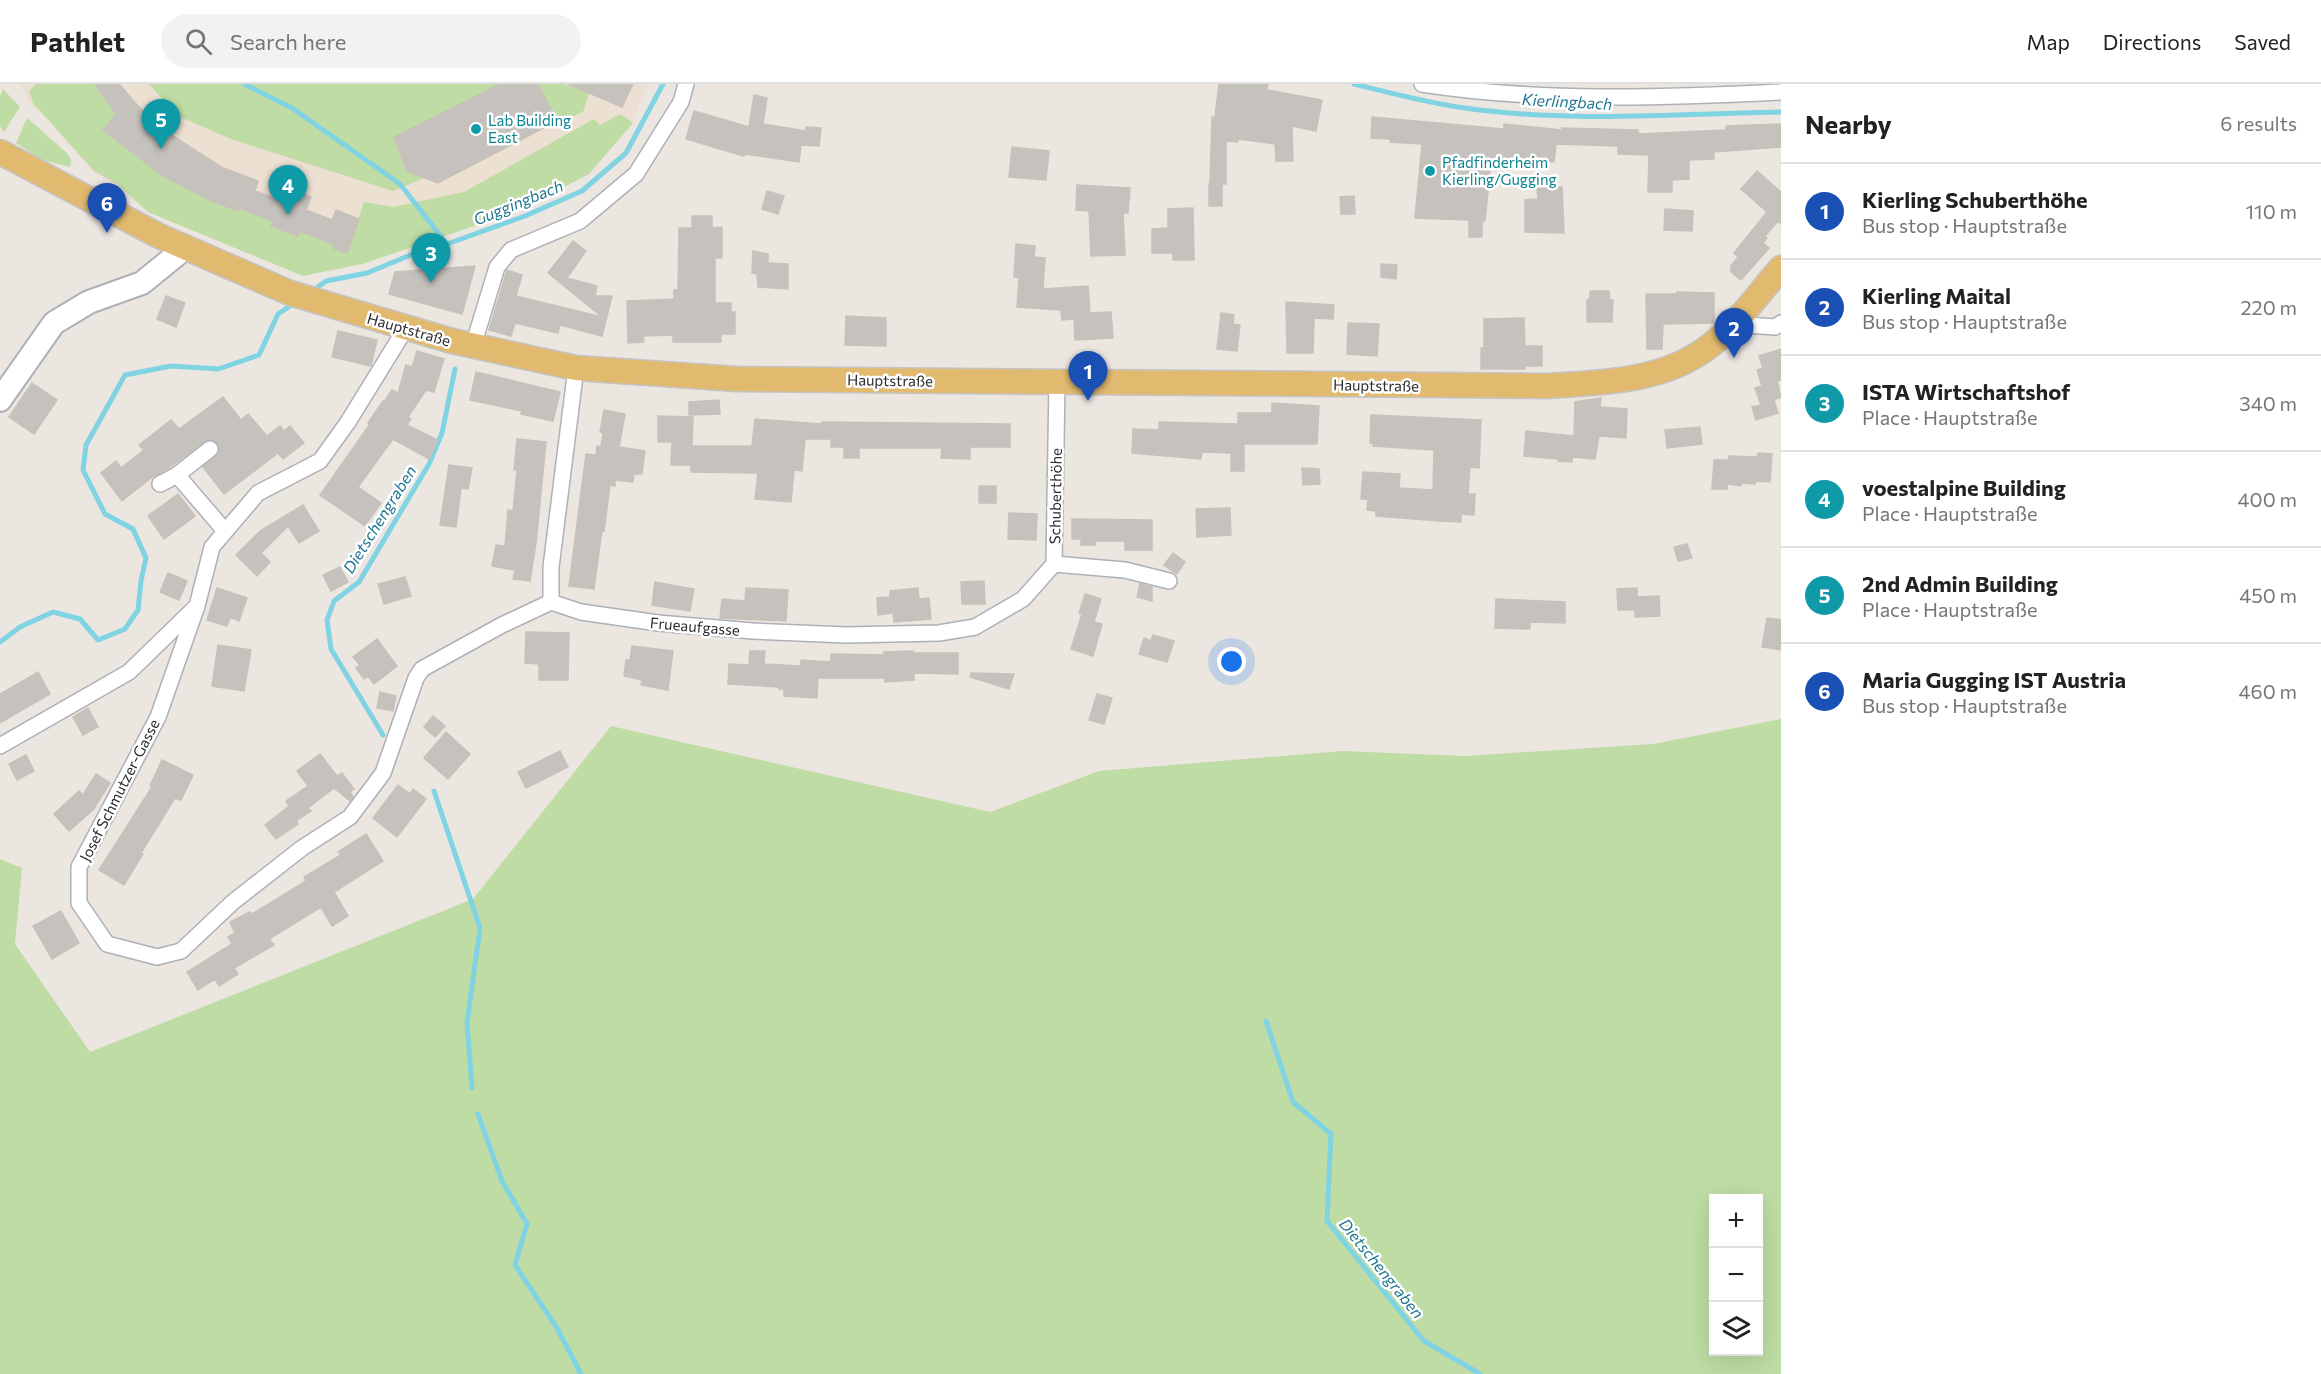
<!DOCTYPE html>
<meta charset="utf-8">
<style>
:root{--surface:#fff;--page:#f2f2f2;--text:#222;--muted:#767676;--line:#e0e0e0;--accent:#5480e6}
body{margin:0;font-family:Commissioner,sans-serif;background:var(--page);color:var(--text)}
.controls{position:absolute;right:18px;bottom:18px;display:grid;overflow:hidden;border-radius:0px;box-shadow:0 6px 24px #0002}
.controls button{width:54px;height:54px;display:grid;place-items:center;padding:0;border:0;border-bottom:2px solid var(--line);background:var(--surface);color:var(--text);font:30px sans-serif}
.you{position:absolute;left:1232px;top:578px;width:21px;height:21px;margin:-15px;border:4px solid #fff;border-radius:50%;background:#1a73e8;box-shadow:0 0 0 9px #1a73e833}
.badge{display:grid;place-items:center;width:39px;height:39px;border-radius:50%;background:var(--accent);color:#fff;font-size:20px;font-weight:700}
.pin{position:absolute;translate:-50% -50px;filter:drop-shadow(0 2px 3px #0008)}
.pin::after{content:'';position:absolute;top:32px;width:21px;height:18px;background:inherit;clip-path:polygon(0 0,100% 0,50% 100%)}
.list{margin:0;padding:0;list-style:none}
h2{display:flex;justify-content:space-between;align-items:center;height:78px;margin:0;padding:0 24px;font-size:26px}
h2 small{font-size:20px;font-weight:400;color:var(--muted)}
.list li{display:grid;grid-template-columns:39px 1fr auto;gap:18px;align-items:center;box-sizing:border-box;height:96px;padding:0 24px;border-top:2px solid var(--line)}
.list b{display:block;font-size:22px;white-space:nowrap}
.list p{margin:0;font-size:20px;white-space:nowrap;color:var(--muted)}
.list em{font-size:20px;font-style:normal;color:var(--muted)}
.icon{flex:none;width:33px;height:33px;fill:none;stroke:currentColor;stroke-width:2;stroke-linecap:round;stroke-linejoin:round}
.map{position:relative;flex:none;width:1781px;height:1290px;overflow:hidden}
header{display:flex;align-items:center;gap:36px;box-sizing:border-box;height:84px;padding:0 30px;background:var(--surface);border-bottom:2px solid var(--line)}
header strong{font-size:28px}
nav{display:flex;gap:33px;margin-inline-start:auto;font-size:21px}
.search{width:420px;height:54px;background:var(--page);display:flex;align-items:center;gap:15px;box-sizing:border-box;padding:0 21px;border-radius:33px;color:var(--muted);font-size:22px}
main{display:flex}
aside{flex:1;background:var(--surface)}
.map>svg:first-child{display:block}
.education{fill:#ece0d2}
.green{fill:#bedca4;fill-rule:evenodd}
.lines{fill:none;stroke-linecap:round;stroke-linejoin:round}
.stream{stroke:#80d3e2;stroke-width:5}
.building{fill:#c5c1bc;stroke:#c8c1ba;stroke-width:1.5}
.street-casing{stroke:#adb0b7;stroke-width:18}
.secondary-casing{stroke:#adb0b7;stroke-width:26}
.primary-casing{stroke:#c4c4c4;stroke-width:27}
.street{stroke:#fff;stroke-width:15}
.secondary{stroke:#fff;stroke-width:22}
.primary{stroke:#e1ba70;stroke-width:24}
.culture-dot{fill:#0f9aa8;stroke:#fff;stroke-width:2}
.labels{text-anchor:middle;dominant-baseline:central;stroke-width:5;stroke-linejoin:round;paint-order:stroke}
.culture-label{font-size:15px;fill:#0d838f;stroke:#fff;text-anchor:start}
.street-label{font-size:15px;fill:#2c2c2c;stroke:#fff}
.water-label{font-size:16px;font-style:italic;fill:#1d7690;stroke:#fff}
</style>
<header>
<strong>Pathlet</strong>
<div class="search"><svg class="icon" aria-label="search" viewBox="0 0 24 24"><circle cx="10" cy="10" r="6"/><path d="M15 15l6 6"/></svg>Search here</div>
<nav><a>Map</a><a>Directions</a><a>Saved</a></nav>
</header>
<main>
<div class="map">
<svg width="1781" height="1290" viewBox="0 0 1781 1290">
<rect width="100%" height="100%" fill="#ece6e1"/>
<path class="education" d="M18,0H647L633,39L589,90L492,136L362,180L303,192L148,128L116,101L93,88L49,37L27,17L25,7Z"/>
<path class="green" d="M36,0H103L98,4L116,30L103,47L162,91L210,116L235,126L237,123L273,137L271,142L298,151L299,147L334,160L347,168L364,118L393,123L464,108L594,35L600,41L620,30L633,39L589,90L560,105L492,136L362,180L303,192L148,128L116,99L94,87L33,19L29,7Z
M149,0H564L589,9L583,28L393,107L231,55L176,31Z
M3,5L20,23L4,48L0,43V12Z
M27,34L68,70L71,76L70,83L42,76L16,59Z
M1781,635V1290H0V775L22,784L15,860L90,968L473,815L611,642L990,728L1099,687L1342,667L1465,672L1653,660ZM1714,1114H1758V1268H1714Z"/>
<g class="lines">
<path class="stream" d="M244,0L292,24L400,100L447,160L525,132L582,107L626,69L663,0
M1354,0C1391,9 1428,19 1465,24C1570,39 1676,30 1781,28
M311,208L326,197L367,189L413,170L447,160
M0,558L20,543L53,528L80,535L98,556L125,545L138,526L141,497L146,474L133,445L105,430L83,386L86,361L125,291L171,282L218,285L259,271L278,230L296,218
M383,651L331,565L327,536L334,517L359,498L429,380L442,349L455,285
M434,707L480,844L467,939L472,1004
M1266,937L1293,1018L1331,1050L1327,1137L1424,1257L1480,1290
M478,1030L502,1097L527,1140L515,1181L557,1244L581,1290"/>
</g>
<path class="building" d="M95,0H119L153,39L221,83L258,97L255,107L279,116L284,103L311,113L306,126L332,136L336,126L359,135L347,169L333,164L334,160L299,147L298,152L271,142L273,137L237,123L236,126L212,117L162,91L103,46L116,30Z
M500,0H538L557,37L438,99L407,87L394,53Z
M568,0H633L622,23Z
M1219,0H1268L1267,6L1322,16L1316,47L1292,42L1293,77H1276L1275,60L1238,55V58L1226,57V100H1222V122H1209V100H1214L1210,99L1212,33H1215Z
M754,11L767,14L763,40L806,47V43L821,44L819,62L801,61L799,78L745,70L744,72L686,55L694,27L749,43Z
M1372,33L1504,45V40L1562,46V44L1638,46V50L1726,46V42L1781,40V63L1714,68V75L1689,76V95L1672,96V108H1648L1649,71L1618,70V62L1556,60L1554,78L1526,76V81L1491,77L1485,137H1482V153H1469V136L1415,134L1422,60L1390,58V55L1371,54Z
M1012,63L1049,67L1046,96L1009,93Z
M1757,87L1781,108V140L1778,137L1765,152L1767,154L1763,159L1769,164L1741,196L1731,188V182L1738,173L1734,169L1767,128L1741,105Z
M1077,101L1130,104L1128,129H1123L1125,171L1091,172L1089,127L1076,126Z
M1562,103L1564,149L1525,148V116L1538,115L1537,104Z
M767,107L784,112L778,130L762,125Z
M1354,112L1355,130H1341L1340,113Z
M1193,124L1194,176H1173V169H1152V145L1168,144V125Z
M1665,125L1693,127L1692,147L1664,146Z
M692,132H712V144L722,143V174H715V219H731V228H735V250H721V258H673V251L643,252L644,258L628,259L627,217L674,215V206H678L679,144H692Z
M573,157L586,167L567,194L597,202L595,212H612L602,252L560,241L558,249L515,239L511,252L489,246L507,186L522,191L516,212L602,233L548,189Z
M1016,160L1035,162L1034,173L1045,174L1043,205L1088,202L1090,229L1111,228L1113,254L1075,256L1074,235L1062,236L1061,226L1017,223L1019,194L1014,193Z
M753,167L768,170V179L788,180V205L758,203L757,190L752,189Z
M1381,180L1397,181L1396,195L1381,193Z
M475,182L462,230L389,210L395,188Z
M1590,207H1609L1610,216H1613L1612,238H1587V216L1590,215Z
M1677,208L1714,209V239L1663,240L1662,265H1647L1646,210H1676Z
M166,212L185,219L176,243L157,235Z
M1286,218L1334,221L1333,235L1314,234L1313,269H1287Z
M1221,229L1234,231L1233,240L1240,241L1237,267L1217,265Z
M846,232L886,234V262L845,261Z
M1524,234L1525,262H1542V282H1525V285H1481V264H1484V235Z
M1348,239L1379,240L1377,272L1347,270Z
M338,247L377,256L371,282L332,273Z
M1781,265V296L1777,297L1781,313L1774,316L1778,329L1756,336L1752,323L1761,321L1755,304L1762,302L1757,286L1763,284L1759,272Z
M417,267L444,275L434,308L426,306L408,333L411,335L407,341L438,356L429,375L393,355L358,403L381,419L365,442L320,411L370,340L368,339L383,317L384,318L392,306L398,309L406,281L412,283Z
M476,288L560,308L553,337L521,330L522,327L470,316Z
M32,299L57,316L34,350L9,333Z
M223,313L241,336L248,330L267,352L280,342L284,347L290,342L304,359L283,375L278,369L224,410L203,383L219,368L217,359L208,356L167,385L151,394L122,417L101,389L116,377L121,384L144,366L139,361L171,336L179,345Z
M1601,314L1600,323L1627,325L1626,354L1599,352L1595,375L1572,373V378L1558,377V375L1524,372L1526,347L1574,352L1575,318Z
M719,316L720,330L689,331V318Z
M1272,319L1319,322L1317,360H1244V387H1231V369L1202,368L1201,375L1132,369L1133,345L1159,346V338L1238,340V329H1272Z
M604,326L625,330L619,363L645,367L642,390H634L633,398L615,396V402L610,401L604,447L602,446L594,505L569,502L586,370L596,371L597,362L601,363L603,349L600,348Z
M1371,331L1481,336L1479,384L1470,383L1468,410H1475L1474,431L1461,430V438L1439,437L1376,432V427L1367,426L1368,415H1361L1363,388L1400,390L1399,404L1433,406L1434,366L1373,362V359H1370Z
M658,332L693,333L692,362H752L755,335L822,340V338L1010,340V363H970V375L941,374L942,364H859V374H844V363H831V355H805L802,387L794,386L791,418L755,415L758,389L691,388V381H671L672,358H658Z
M1700,343L1702,360L1667,364L1665,346Z
M517,355L546,358L536,459L530,497L513,495L515,486L492,482L496,461L505,462L508,426L513,427L517,386H514Z
M1758,369L1772,370L1770,398L1756,397L1755,400L1741,399V402L1727,400V405H1712L1714,376H1728L1729,372L1757,373Z
M449,381L472,384L468,405L461,404L456,443L440,441Z
M1302,384L1319,385L1320,400L1303,401Z
M979,402H996V419H979Z
M178,410L195,432L164,455L148,432Z
M303,421L319,447L299,459L288,442L261,469L270,478L257,492L236,471L260,447Z
M1230,424L1231,451L1197,453L1196,425Z
M1009,429L1037,430L1036,456L1008,455Z
M1072,435L1152,436V466H1125V457H1095V461H1081V455H1072Z
M1687,460L1692,474L1678,477L1674,463Z
M1173,469L1185,478L1177,490L1164,481Z
M340,483L348,498L331,507L323,491Z
M168,489L187,497L179,516L160,508Z
M405,493L411,512L384,520L378,500Z
M984,497L985,520H962L961,498Z
M655,498L694,505L690,527L652,521Z
M1140,500L1152,503V517L1137,513Z
M217,504L247,514L239,537L230,533L227,542L207,536Z
M746,504L788,506L786,537L720,534L722,515L745,517Z
M918,504L919,515L929,514L931,535L894,538L893,529L878,531L877,514L890,513V507Z
M1637,504V513L1659,512L1660,532L1635,533V526H1618L1617,505Z
M1085,510L1101,515L1094,538L1102,540L1093,572L1071,565L1082,530L1079,529Z
M1496,515L1565,518V539L1530,538V545L1495,544Z
M1767,534L1781,536V566L1762,563Z
M526,548L569,549L568,596H539V580L525,579Z
M1153,551L1174,557L1167,578L1139,570L1144,554L1151,557Z
M377,555L397,582L374,600L368,592L364,595L356,584L360,581L353,573Z
M218,561L251,566L244,607L212,602Z
M632,562L673,567L668,606L641,601L642,596L624,592L626,576H630Z
M750,567H765L764,580L801,582V576L831,578V570L884,571V568L913,567V569H958V590L914,589V596L885,598V594H818L817,614L784,612V605H779V603L728,600L729,580L749,581Z
M38,588L50,610L0,639V610Z
M971,589L1014,590L1009,605L970,593Z
M380,608L396,612L393,627L377,624Z
M1097,610L1112,614L1104,640L1089,636Z
M88,624L98,643L83,651L73,633Z
M433,632L445,642L435,653L424,643Z
M446,648L470,670L448,695L424,674Z
M560,667L568,683L526,704L518,688Z
M320,670L337,692L342,689L354,705L350,708L353,713L350,717L334,704L308,724L311,727L296,737L298,740L276,755L265,741L289,722L286,717L308,702L297,687Z
M26,671L34,687L17,696L9,680Z
M162,676L193,691L181,716L175,714L141,769L143,770L124,801L99,786L152,703L150,702Z
M96,690L110,699L93,726L69,747L54,730L79,707L83,711Z
M398,701L410,710L413,705L426,715L397,753L373,734Z
M366,750L383,777L334,808L348,832L332,842L321,823L269,855L274,861L234,884L238,890L219,902L215,895L198,906L187,888L232,860L228,853L235,849L230,838L250,828L252,830L306,797L304,793L341,771L338,768Z
M61,827L79,859L52,875L33,842Z"/>
<g class="lines">
<defs>
<path id="street" d="M1422,0C1538,18 1663,14 1781,8
M1734,240L1775,243L1781,239
M473,262L497,183L511,166L580,137L636,90L681,18L686,0
M576,284L551,483V518L581,528L658,539L753,547L846,551L939,549L975,543L1023,515L1054,480
M1057,298L1054,480L1125,486L1169,497
M177,391L225,447
M160,400L177,391L210,365
M197,522L158,633L79,783V819L107,860L157,873L181,867L233,818L302,764L350,733L383,689L416,594L422,585L502,541L551,518
M0,662L129,588L197,522L212,463L258,409L320,377L348,338L406,244"/>
<path id="secondary" d="M0,316L54,239L89,218L142,199L185,164"/>
<path id="primary" d="M0,68L157,151L290,209L452,257L576,284L737,295L1547,302C1606,298 1670,298 1717,256C1741,235 1760,208 1781,184"/>
</defs>
<use href="#street" class="street-casing"/>
<use href="#secondary" class="secondary-casing"/>
<use href="#primary" class="primary-casing"/>
<use href="#street" class="street"/>
<use href="#secondary" class="secondary"/>
<use href="#primary" class="primary"/>
</g>
<g class="culture-dot">
<circle cx="476" cy="45" r="6"/>
<circle cx="1430" cy="87" r="6"/>
</g>
<g class="labels">
<g class="culture-label">
<text x="488" y="36">Lab Building<tspan x="488" dy="17">East</tspan></text>
<text x="1442" y="78">Pfadfinderheim<tspan x="1442" dy="17">Kierling/Gugging</tspan></text>
</g>
<g class="street-label">
<text transform="translate(409 245) rotate(16)">Hauptstraße</text>
<text transform="translate(890 296) rotate(1)">Hauptstraße</text>
<text transform="translate(1376 301) rotate(1)">Hauptstraße</text>
<text transform="translate(1055 412) rotate(-89)">Schuberthöhe</text>
<text transform="translate(695 542) rotate(5)">Frueaufgasse</text>
<text transform="translate(119 706) rotate(-63)">Josef Schmutzer-Gasse</text>
</g>
<g class="water-label">
<text transform="translate(1567 17) rotate(3)">Kierlingbach</text>
<text transform="translate(518 118) rotate(-22)">Guggingbach</text>
<text transform="translate(379 435) rotate(-58)">Dietschengraben</text>
<text transform="translate(1382 1184) rotate(51)">Dietschengraben</text>
</g>
</g>
</svg>
<div class="controls">
<button>+</button>
<button>−</button>
<button><svg class="icon" aria-label="layers" viewBox="0 0 24 24"><path d="M12 4l9 5-9 5-9-5zM3 14l9 5 9-5"/></svg></button>
</div>
<div class="you"></div>
<div class="pin badge" style="left:1088px;top:317px;background:#1a4fb4">1</div>
<div class="pin badge" style="left:1734px;top:274px;background:#1a4fb4">2</div>
<div class="pin badge" style="left:431px;top:199px;background:#0f9aa8">3</div>
<div class="pin badge" style="left:288px;top:131px;background:#0f9aa8">4</div>
<div class="pin badge" style="left:161px;top:65px;background:#0f9aa8">5</div>
<div class="pin badge" style="left:107px;top:149px;background:#1a4fb4">6</div>
</div>
<aside>
<h2>Nearby<small>6 results</small></h2>
<ul class="list">
<li><span class="badge" style="background:#1a4fb4">1</span><div><b>Kierling Schuberthöhe</b><p>Bus stop · Hauptstraße</p></div><em>110 m</em></li>
<li><span class="badge" style="background:#1a4fb4">2</span><div><b>Kierling Maital</b><p>Bus stop · Hauptstraße</p></div><em>220 m</em></li>
<li><span class="badge" style="background:#0f9aa8">3</span><div><b>ISTA Wirtschaftshof</b><p>Place · Hauptstraße</p></div><em>340 m</em></li>
<li><span class="badge" style="background:#0f9aa8">4</span><div><b>voestalpine Building</b><p>Place · Hauptstraße</p></div><em>400 m</em></li>
<li><span class="badge" style="background:#0f9aa8">5</span><div><b>2nd Admin Building</b><p>Place · Hauptstraße</p></div><em>450 m</em></li>
<li><span class="badge" style="background:#1a4fb4">6</span><div><b>Maria Gugging IST Austria</b><p>Bus stop · Hauptstraße</p></div><em>460 m</em></li>
</ul>
</aside>
</main>
